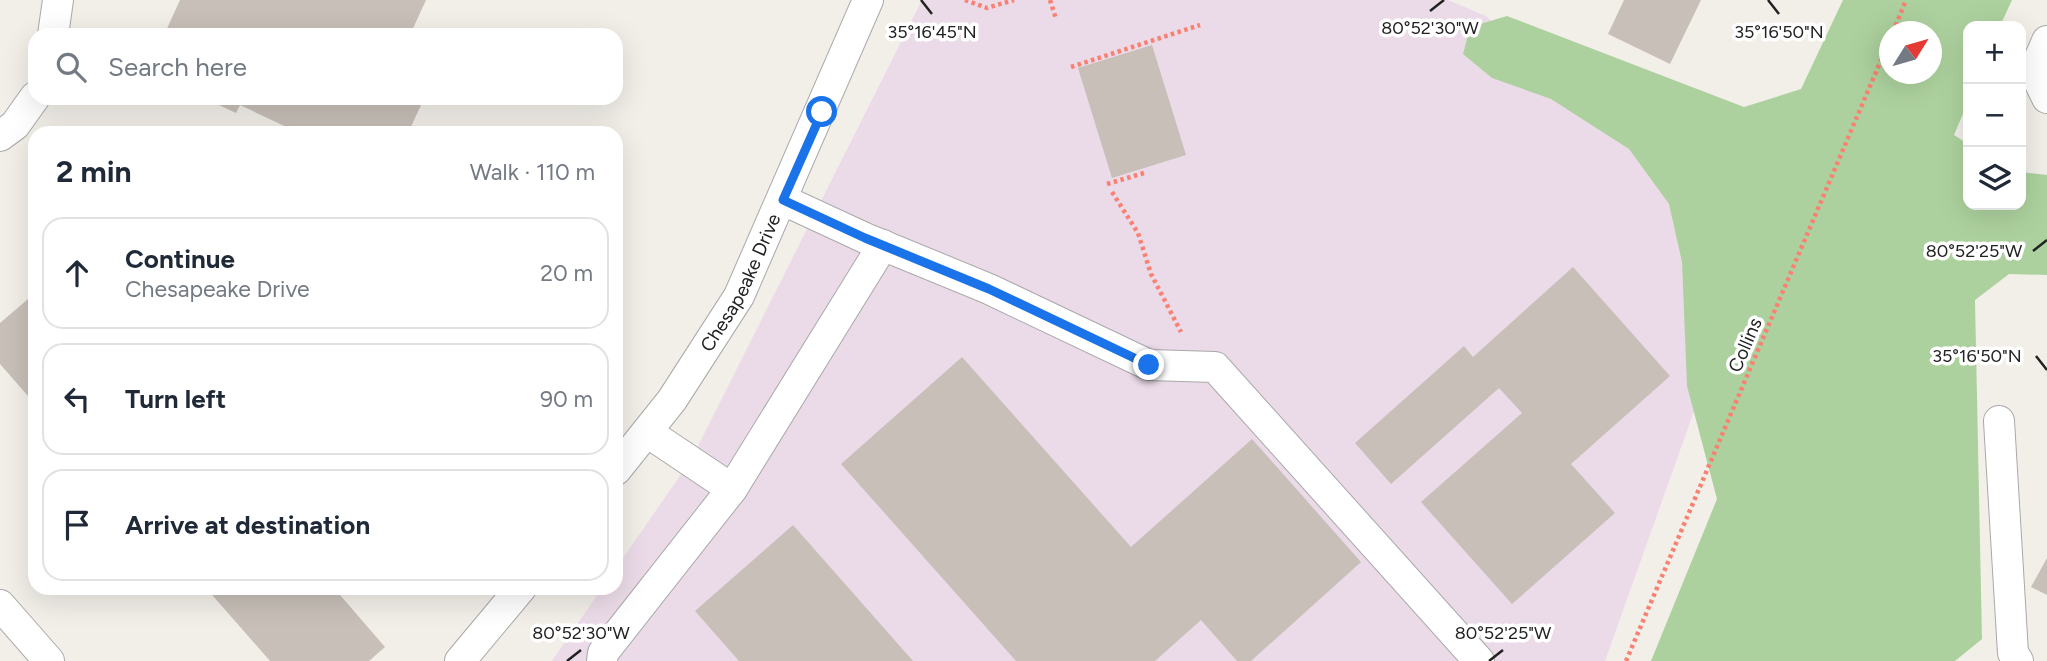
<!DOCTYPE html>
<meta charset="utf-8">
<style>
:root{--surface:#fff;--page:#f6f6f7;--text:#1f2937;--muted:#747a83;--line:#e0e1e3}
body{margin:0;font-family:Figtree,sans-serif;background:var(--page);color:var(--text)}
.controls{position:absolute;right:21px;top:21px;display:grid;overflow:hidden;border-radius:14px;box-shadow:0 7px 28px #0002}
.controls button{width:63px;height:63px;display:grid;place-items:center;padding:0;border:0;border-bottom:2px solid var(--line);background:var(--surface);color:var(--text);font:35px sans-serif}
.compass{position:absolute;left:1879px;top:21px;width:63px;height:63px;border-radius:50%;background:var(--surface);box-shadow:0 7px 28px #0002;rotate:53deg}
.stop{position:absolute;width:21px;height:21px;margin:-16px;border:5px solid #1a73e8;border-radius:50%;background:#fff}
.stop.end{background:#1a73e8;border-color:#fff;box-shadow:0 2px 7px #0008}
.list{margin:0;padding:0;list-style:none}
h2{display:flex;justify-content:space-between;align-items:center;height:91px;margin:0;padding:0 28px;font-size:30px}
h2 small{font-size:23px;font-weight:400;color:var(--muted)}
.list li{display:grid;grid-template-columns:46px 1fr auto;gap:21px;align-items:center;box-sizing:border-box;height:112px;margin:0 14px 14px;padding:0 14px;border:2px solid var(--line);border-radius:21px}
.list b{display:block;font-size:26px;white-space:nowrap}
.list p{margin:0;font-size:23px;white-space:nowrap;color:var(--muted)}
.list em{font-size:23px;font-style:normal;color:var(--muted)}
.icon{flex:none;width:38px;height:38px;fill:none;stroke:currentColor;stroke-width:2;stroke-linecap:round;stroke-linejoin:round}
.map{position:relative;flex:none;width:2047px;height:661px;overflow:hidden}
.search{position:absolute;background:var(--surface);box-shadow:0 7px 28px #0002;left:28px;top:28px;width:595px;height:77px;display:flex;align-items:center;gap:18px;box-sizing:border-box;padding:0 24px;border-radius:21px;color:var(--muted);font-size:26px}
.panel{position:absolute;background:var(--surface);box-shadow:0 7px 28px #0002;left:28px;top:126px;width:595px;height:469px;border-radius:21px}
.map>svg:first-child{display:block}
.industrial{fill:#ebdbe8}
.forest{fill:#add19e;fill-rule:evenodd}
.building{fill:#c7bfb8}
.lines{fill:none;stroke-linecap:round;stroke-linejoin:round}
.minor-casing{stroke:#a9a9a9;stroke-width:32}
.path{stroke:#fa8072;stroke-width:4.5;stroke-dasharray:3.5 3.5;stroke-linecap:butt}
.minor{stroke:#fff;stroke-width:30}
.route{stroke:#1a73e8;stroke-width:9}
.ticks{fill:none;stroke:#222;stroke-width:2.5}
.labels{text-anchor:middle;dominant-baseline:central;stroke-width:7;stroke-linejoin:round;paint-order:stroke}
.street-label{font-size:19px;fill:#222;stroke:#fff}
.ticks-label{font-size:18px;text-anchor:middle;fill:#222;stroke:#fff;stroke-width:7;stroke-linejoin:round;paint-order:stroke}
</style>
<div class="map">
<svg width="2047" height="661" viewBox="0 0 2047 661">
<rect width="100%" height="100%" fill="#f2efe9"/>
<path class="industrial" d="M922,0H1448L1486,16L1685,191L1703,386L1605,661H552L602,588H616V568L691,460Z"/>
<path class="forest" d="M1843,0H2012L2000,26H1968V102L1954,135L1968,144V205H2021V172L2047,175V275L2009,274L1975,300L1982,639L1955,661H1651L1717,499L1687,386L1682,262L1669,204L1629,149L1551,99L1492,78L1463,54L1470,27L1507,16L1744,107L1801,89ZM1890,32H1932V74H1890Z"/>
<path class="building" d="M180,0H426L410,35H164Z
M1624,0H1701L1670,64L1608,34Z
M1152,45L1186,155L1112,178L1078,68Z
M204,98H411L422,103L408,133H299L240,105L236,113Z
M1573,267L1670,376L1571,464L1615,513L1512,604L1421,502L1522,413L1499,388L1391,484L1355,443L1464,346L1473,357Z
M35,293V404L0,364V323Z
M962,357L1131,547L1252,439L1361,562L1251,661H1237L1201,620L1155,661H1016L841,464Z
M793,525L913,661H739L695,611Z
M2047,558V595L2031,587Z
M206,588H334L385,647L369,661H270Z"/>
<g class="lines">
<defs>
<g id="minor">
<path d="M53,35L58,0"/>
<path d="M2047,41L2034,71L2047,98"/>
<path d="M0,136L15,125L35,97"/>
<path d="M783,200L865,238L989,289L1149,365L1215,367L1479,661"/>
<path d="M1999,421L2013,653L2018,661"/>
<path d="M647,432L732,489"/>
<path id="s1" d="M616,470L672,400L739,296L868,0"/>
<path d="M0,605L49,661"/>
<path d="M460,661L521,588"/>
<path d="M602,661L603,653L732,489L883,245"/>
</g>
</defs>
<use href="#minor" class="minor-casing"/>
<path class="path" d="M965,0L987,8L1014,0
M1050,0L1056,19
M1893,32L1906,0
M1071,67L1200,25
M1107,184L1144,173
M1112,192L1138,233L1151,274L1181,332
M1626,661L1890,39"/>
<use href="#minor" class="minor"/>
</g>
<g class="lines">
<path class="route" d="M822,112L783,200L865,238L989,289L1149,365"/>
</g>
<path class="ticks" d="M921,0L932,14M1768,0L1779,14M1430,11L1444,0M2033,251L2047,240M2036,356L2047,370M567,661L581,650M1489,661L1503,650"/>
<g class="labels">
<g class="street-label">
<text stroke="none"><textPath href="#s1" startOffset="226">Chesapeake Drive</textPath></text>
<text transform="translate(1745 345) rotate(-67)">Collins</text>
</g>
</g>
<g class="ticks-label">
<text x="1430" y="34">80°52'30"W</text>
<text x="932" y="38">35°16'45"N</text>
<text x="1779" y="38">35°16'50"N</text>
<text x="1974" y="257">80°52'25"W</text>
<text x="1977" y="362">35°16'50"N</text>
<text x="581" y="639">80°52'30"W</text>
<text x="1503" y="639">80°52'25"W</text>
</g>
</svg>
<div class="controls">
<button>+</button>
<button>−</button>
<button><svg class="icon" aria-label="layers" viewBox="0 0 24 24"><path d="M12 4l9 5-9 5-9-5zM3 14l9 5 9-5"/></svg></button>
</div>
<svg class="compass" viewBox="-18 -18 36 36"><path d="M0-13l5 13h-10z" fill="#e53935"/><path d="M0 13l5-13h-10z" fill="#747a83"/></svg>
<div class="stop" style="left:822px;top:112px"></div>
<div class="stop end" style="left:1149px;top:365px"></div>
<div class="search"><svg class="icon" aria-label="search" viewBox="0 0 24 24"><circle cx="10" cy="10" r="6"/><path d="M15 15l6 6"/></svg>Search here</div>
<section class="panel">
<h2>2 min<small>Walk · 110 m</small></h2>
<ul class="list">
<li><svg class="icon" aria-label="ahead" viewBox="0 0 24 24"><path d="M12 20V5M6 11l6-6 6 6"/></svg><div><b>Continue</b><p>Chesapeake Drive</p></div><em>20 m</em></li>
<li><svg class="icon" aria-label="left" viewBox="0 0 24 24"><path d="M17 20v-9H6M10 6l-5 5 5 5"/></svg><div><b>Turn left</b></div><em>90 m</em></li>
<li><svg class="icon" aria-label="arrive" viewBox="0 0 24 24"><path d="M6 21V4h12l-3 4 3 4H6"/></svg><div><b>Arrive at destination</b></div></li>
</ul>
</section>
</div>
